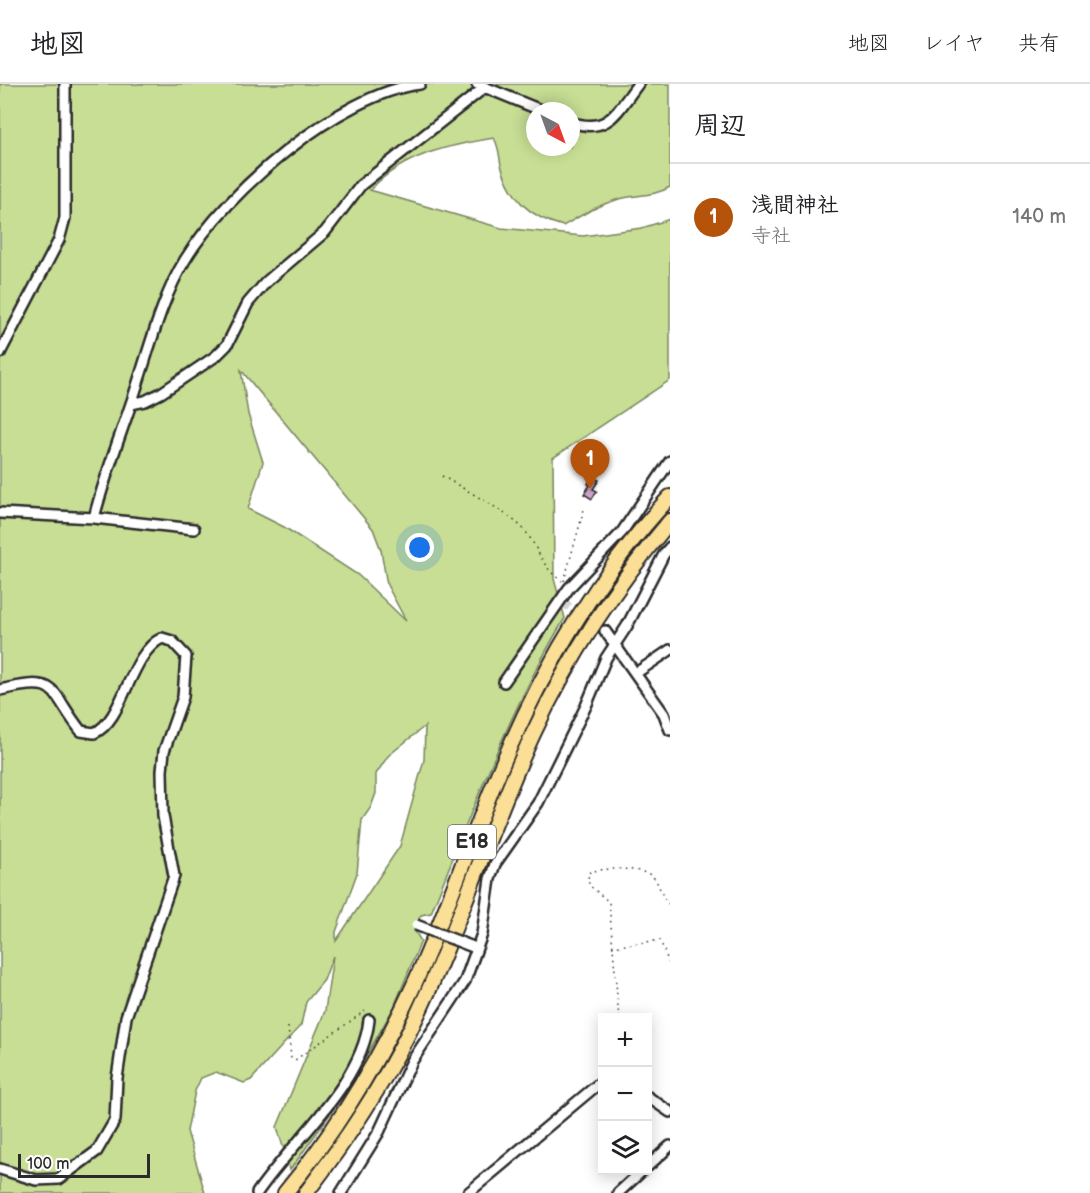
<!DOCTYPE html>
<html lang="ja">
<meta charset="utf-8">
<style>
:root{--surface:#fff;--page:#f2f2f2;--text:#202124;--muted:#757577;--line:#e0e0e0;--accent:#b45309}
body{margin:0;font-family:"Balsamiq Sans","Klee One",sans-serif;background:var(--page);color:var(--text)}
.controls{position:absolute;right:18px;bottom:18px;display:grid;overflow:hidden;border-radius:0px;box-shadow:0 3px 15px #0003}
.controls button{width:54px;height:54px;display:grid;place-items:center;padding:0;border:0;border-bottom:2px solid var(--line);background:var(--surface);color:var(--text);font:30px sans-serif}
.compass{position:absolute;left:526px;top:18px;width:54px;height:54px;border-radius:50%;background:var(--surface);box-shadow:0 3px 15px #0003;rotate:139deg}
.scale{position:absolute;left:18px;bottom:15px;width:132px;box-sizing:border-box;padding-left:6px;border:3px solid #2b2b2b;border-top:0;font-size:16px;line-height:21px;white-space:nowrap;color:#2b2b2b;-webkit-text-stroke:4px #fff;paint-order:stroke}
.you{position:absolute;left:420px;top:464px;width:21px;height:21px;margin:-15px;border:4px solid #fff;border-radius:50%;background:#1a73e8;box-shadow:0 0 0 9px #1a73e833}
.badge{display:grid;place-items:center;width:39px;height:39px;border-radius:50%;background:var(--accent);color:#fff;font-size:20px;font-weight:700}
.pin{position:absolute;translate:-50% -50px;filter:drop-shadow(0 2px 3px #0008)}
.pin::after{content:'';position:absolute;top:32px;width:21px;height:18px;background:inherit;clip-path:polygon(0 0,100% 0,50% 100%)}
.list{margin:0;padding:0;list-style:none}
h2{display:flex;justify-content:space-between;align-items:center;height:78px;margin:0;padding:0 24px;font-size:26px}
h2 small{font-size:20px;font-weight:400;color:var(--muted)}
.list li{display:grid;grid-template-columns:39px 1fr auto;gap:18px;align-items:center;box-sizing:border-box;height:108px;padding:0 24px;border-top:2px solid var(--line)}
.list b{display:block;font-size:22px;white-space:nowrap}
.list p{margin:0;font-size:20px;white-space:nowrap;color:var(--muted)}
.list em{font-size:20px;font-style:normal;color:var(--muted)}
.icon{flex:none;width:33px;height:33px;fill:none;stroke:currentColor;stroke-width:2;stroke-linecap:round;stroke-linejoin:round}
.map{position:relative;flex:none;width:670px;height:1109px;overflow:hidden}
header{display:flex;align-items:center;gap:36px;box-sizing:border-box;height:84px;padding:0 30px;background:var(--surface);border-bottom:2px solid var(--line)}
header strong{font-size:28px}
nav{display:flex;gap:33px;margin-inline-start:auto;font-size:21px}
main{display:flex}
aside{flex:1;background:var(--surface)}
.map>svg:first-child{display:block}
.green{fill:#c7de94;stroke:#798460;stroke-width:1.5;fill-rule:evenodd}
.building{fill:#cda6cd;stroke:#2b2b2b;stroke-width:1.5}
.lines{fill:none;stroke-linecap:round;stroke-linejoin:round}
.minor-tunnel{stroke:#d5d5d5;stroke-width:9;stroke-dasharray:9 4.5;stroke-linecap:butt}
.minor-casing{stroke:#2b2b2b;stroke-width:14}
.highway-casing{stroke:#2b2b2b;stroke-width:18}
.path{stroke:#2b2b2b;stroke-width:1.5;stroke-dasharray:1.5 4.5;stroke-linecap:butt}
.minor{stroke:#fff;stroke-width:9}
.highway{stroke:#fbdf96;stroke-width:14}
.minor-bridge-casing{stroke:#2b2b2b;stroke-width:14;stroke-linecap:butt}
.minor-bridge{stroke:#fff;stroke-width:9}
.labels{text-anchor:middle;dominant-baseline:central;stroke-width:4.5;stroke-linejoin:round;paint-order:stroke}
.shield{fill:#fff;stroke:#6b6b6b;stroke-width:1.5}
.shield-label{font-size:20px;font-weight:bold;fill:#2b2b2b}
</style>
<header>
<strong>地図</strong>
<nav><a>地図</a><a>レイヤ</a><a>共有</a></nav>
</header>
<main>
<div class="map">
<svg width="670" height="1109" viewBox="0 0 670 1109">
<rect width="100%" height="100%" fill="#fff"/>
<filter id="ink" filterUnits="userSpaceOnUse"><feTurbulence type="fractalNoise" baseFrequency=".0167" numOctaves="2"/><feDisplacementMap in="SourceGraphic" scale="12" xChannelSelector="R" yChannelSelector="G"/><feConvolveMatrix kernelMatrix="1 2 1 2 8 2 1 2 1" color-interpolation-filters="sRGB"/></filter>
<g filter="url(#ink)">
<path class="green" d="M0,0H670V103C653,113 637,110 619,115C598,121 582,131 563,142C529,133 511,115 501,81C499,71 499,63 494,54C449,61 402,71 370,106L501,144L583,152L642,144L670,135V296L553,374L554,495L565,534C509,627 471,729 431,829L421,831L414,846L421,857L394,923L346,1008L290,1086L277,1043L325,927L333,872L324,896L306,918L301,941L251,996L244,999L216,988L201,994L195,1007L187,1047L205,1109H0ZM535,27H571V63H535ZM241,286L373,445L381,466L387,501L406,537L358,491L284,443L248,425L263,378L248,330ZM425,642L424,676L400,762L336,857V848L357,789L362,736L371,723L376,709V690L388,672Z"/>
<path class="building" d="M591,393L599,396L593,405L597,407L592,415L584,410L590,401L588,400Z"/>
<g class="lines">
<path class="minor-tunnel" d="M562,518L605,547
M285,1093L306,1109"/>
<defs>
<path id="minor" d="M477,0L543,27
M571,38C609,51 617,27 638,0
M0,269L59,156L65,134V0
M131,320L145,317L161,309L216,272L227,261L248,219L266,198L325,148L361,101L484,4
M0,429L94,434L194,445
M94,434C105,391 121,350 135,308C149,266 162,213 185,176C227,107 339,10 420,0
M605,547L664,630L670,646
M636,589L670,566
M504,598L569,504L622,448L670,377
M0,606C61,592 48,605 81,647L94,649C124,637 129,570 162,554L172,557L186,572L183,613L164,667L162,687L163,732L174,792L126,933L117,994L115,1036L97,1067L59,1095L36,1096L0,1085
M648,1013L670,1028
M648,1082L670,1062
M257,1109C292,1057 362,1001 369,936
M341,1109L379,1048L412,977L465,897L482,850L490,795L495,780L538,719L586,622L606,574L627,542L664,470L670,463
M468,1109L602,997
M618,1109L643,1086"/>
<path id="highway" d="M285,1109C336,1047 378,978 412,905C446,832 470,755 502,681C543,584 597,491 670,413
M306,1109C345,1058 380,1006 409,948C457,852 487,748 533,650C569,573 615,502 670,437"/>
</defs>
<use href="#minor" class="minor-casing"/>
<use href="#highway" class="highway-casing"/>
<path class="path" d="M442,392C467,407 495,421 517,439C538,456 538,482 562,497
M564,497L585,422
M612,863L660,856L670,882
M619,934L609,818L589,801L588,789C600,783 643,783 653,793C661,801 660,813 670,821
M288,943L291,974L295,976L365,927"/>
<use href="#minor" class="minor"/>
<use href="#highway" class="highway"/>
<defs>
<path id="minor-bridge" d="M416,841L473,863"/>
</defs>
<use href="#minor-bridge" class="minor-bridge-casing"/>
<use href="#minor-bridge" class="minor-bridge"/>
</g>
</g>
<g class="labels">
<rect class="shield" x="448" y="741" width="48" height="34" rx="4.5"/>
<g class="shield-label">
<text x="472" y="758">E18</text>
</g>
</g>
</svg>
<div class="controls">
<button>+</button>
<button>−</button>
<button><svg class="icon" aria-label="layers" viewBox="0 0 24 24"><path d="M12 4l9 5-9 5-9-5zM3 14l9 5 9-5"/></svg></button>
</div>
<svg class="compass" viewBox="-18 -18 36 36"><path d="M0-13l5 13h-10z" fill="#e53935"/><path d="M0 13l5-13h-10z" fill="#757577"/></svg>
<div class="scale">100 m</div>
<div class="you"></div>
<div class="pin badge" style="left:590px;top:405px">1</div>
</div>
<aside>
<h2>周辺<small></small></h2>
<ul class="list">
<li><span class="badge">1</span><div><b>浅間神社</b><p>寺社</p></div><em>140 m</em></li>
</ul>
</aside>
</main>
